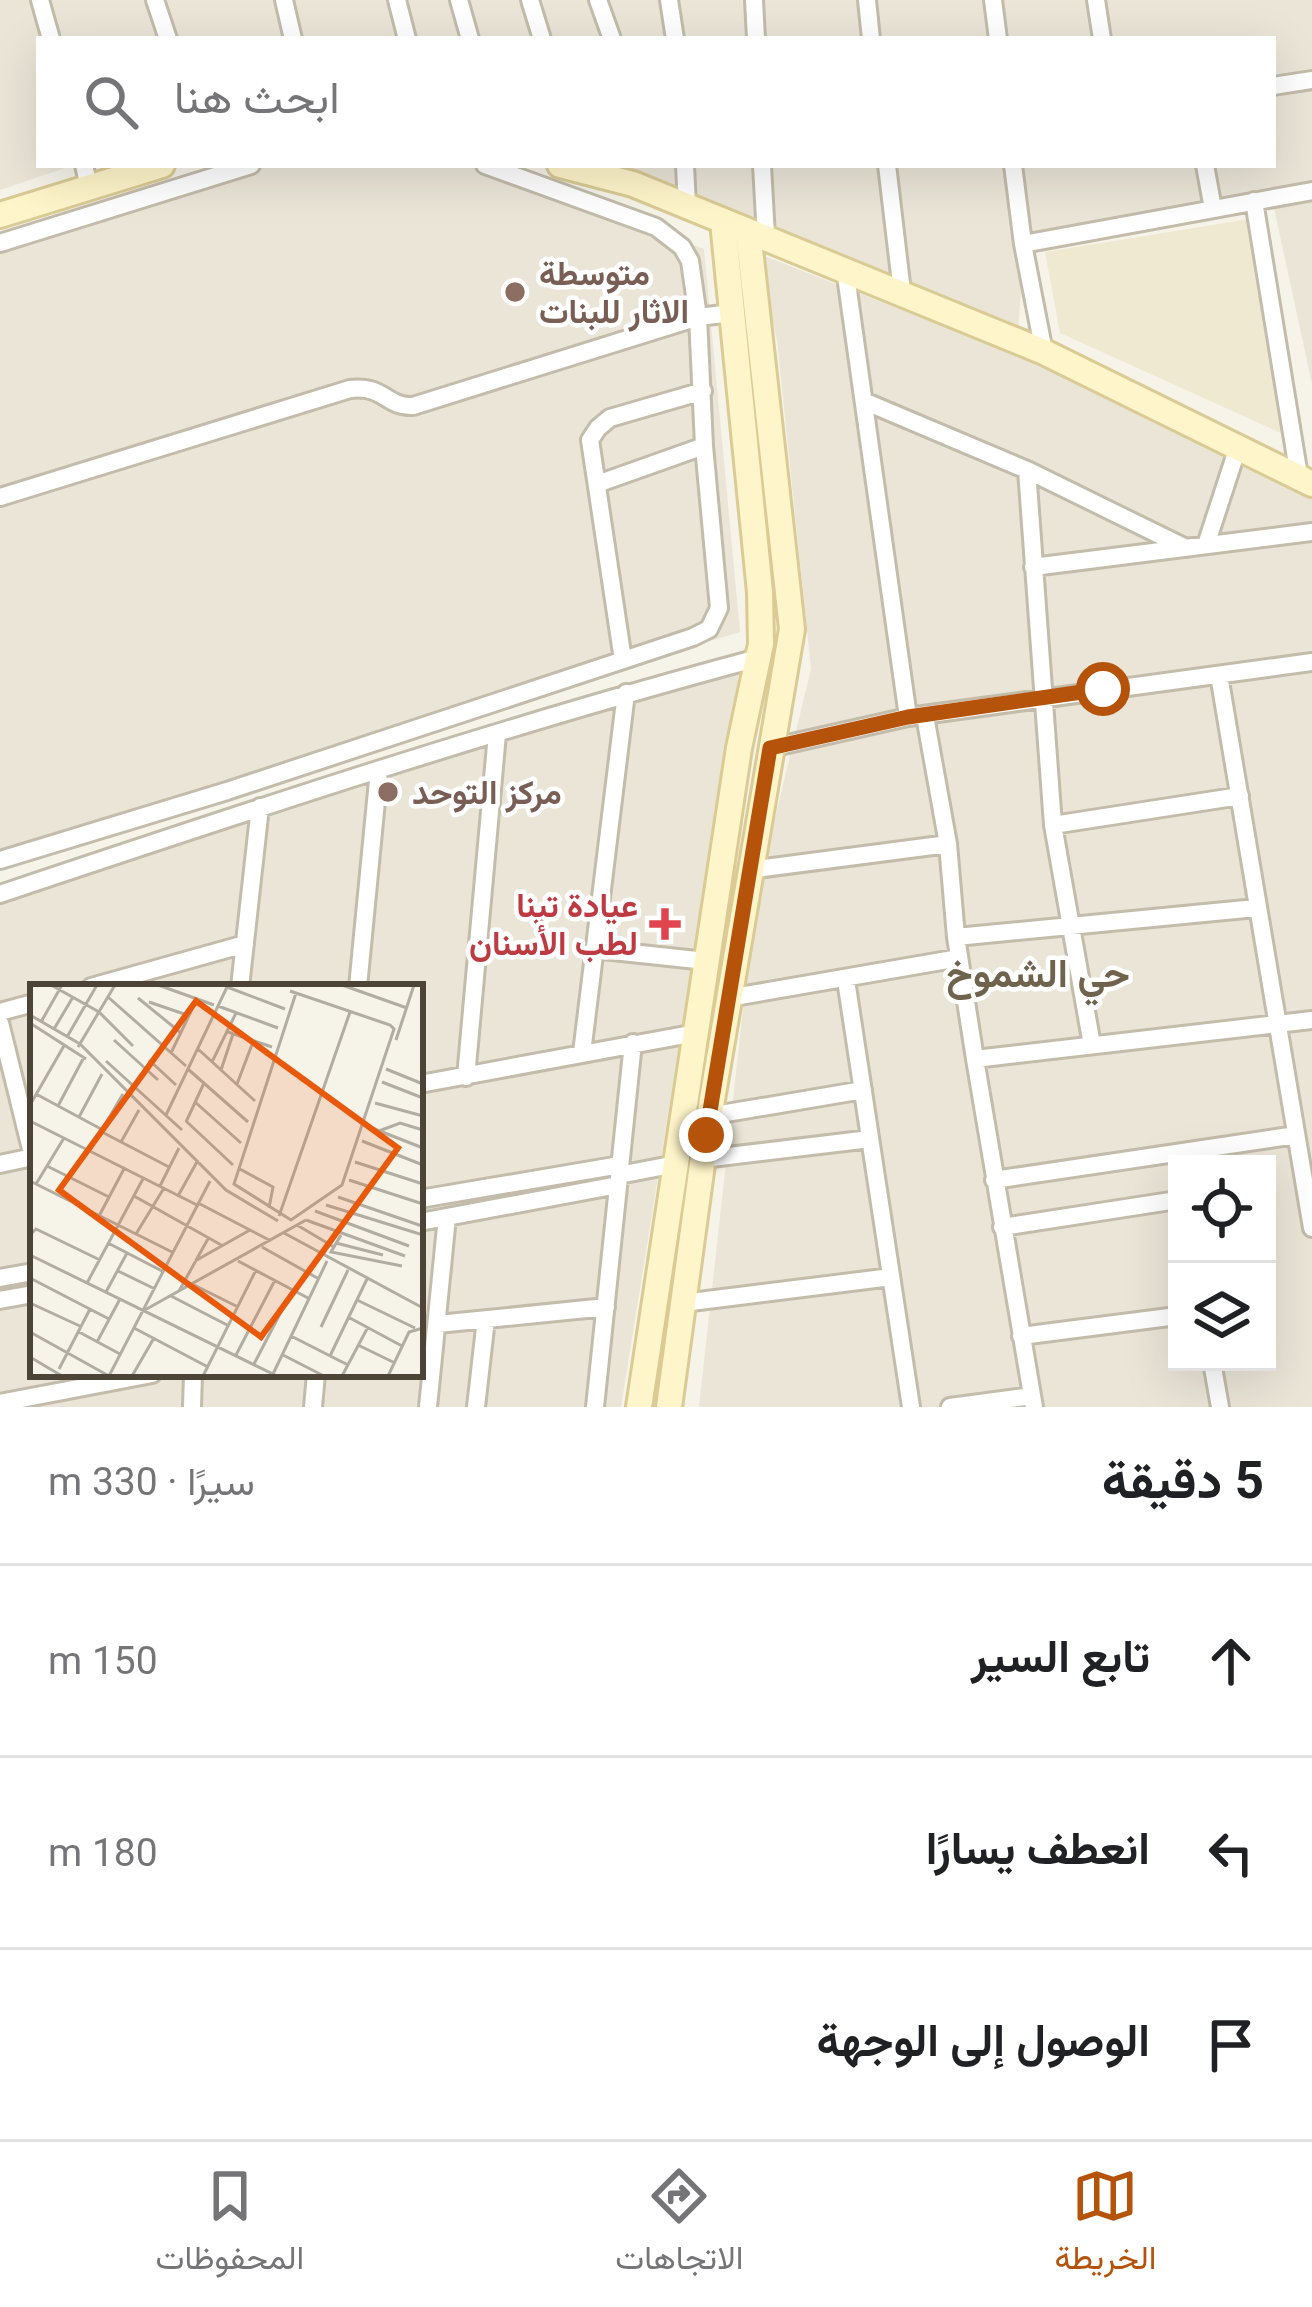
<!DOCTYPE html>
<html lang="ar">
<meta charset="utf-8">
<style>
:root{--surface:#fff;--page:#f2f2f2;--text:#202124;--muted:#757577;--line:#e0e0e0;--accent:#b45309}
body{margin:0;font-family:Roboto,Vazirmatn,sans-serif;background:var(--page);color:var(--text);direction:rtl}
.controls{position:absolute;right:36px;bottom:36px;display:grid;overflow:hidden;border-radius:0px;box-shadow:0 12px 48px #0002}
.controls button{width:108px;height:108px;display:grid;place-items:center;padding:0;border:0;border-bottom:3px solid var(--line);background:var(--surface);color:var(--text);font:60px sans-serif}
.stop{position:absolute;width:36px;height:36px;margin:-27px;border:9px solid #b45309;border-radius:50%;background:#fff}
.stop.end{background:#b45309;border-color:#fff;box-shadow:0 3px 12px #0008}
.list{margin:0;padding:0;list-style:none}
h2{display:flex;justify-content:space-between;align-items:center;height:156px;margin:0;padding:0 48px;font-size:51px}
h2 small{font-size:39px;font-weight:400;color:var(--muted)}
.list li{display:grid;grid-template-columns:78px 1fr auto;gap:36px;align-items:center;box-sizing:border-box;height:192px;padding:0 48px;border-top:3px solid var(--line)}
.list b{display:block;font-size:45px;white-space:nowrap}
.list em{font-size:39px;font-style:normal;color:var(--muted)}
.icon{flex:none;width:66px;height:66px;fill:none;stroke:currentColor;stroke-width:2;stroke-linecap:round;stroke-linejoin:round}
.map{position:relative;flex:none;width:1312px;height:1407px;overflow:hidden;direction:ltr}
.search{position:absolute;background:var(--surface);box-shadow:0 12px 48px #0002;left:36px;right:36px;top:36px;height:132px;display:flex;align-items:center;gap:30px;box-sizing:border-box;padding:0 42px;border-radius:0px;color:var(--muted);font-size:45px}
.sheet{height:732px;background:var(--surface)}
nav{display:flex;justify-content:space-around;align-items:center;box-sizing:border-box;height:168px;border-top:3px solid var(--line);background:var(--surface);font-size:33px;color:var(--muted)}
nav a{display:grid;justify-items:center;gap:6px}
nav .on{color:var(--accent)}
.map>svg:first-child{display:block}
.residential{fill:#eae5d7;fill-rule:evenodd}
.education{fill:#f0e9d2}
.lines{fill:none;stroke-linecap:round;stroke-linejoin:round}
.street-casing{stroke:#c3bcab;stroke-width:22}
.secondary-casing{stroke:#dacb95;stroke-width:30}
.street{stroke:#fff;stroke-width:16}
.secondary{stroke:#fff5ca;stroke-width:24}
.route{stroke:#b45309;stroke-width:15}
.education-dot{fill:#8d6e63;stroke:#fff;stroke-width:4.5}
.health-dot{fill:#e0444e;stroke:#fff;stroke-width:4.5}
.labels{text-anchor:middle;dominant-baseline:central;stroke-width:9;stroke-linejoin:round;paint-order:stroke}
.education-label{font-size:33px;font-weight:bold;fill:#785e54;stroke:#fff;text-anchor:start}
.health-label{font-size:33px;font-weight:bold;fill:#be3a42;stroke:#fff;text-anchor:end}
.quarter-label{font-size:39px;font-weight:bold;fill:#6f634d;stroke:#fff}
.inset-road{fill:none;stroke:#b2ada2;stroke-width:3}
.view{fill:#e8590c;fill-opacity:0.15;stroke:#e8590c;stroke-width:6}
.inset-edge{fill:none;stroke:#4b4437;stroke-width:6}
</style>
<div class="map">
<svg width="1312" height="1407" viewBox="0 0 1312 1407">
<rect width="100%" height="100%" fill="#f6f3e9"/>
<path class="residential" d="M0,0H1312V384L1274,208L1025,238L1016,357L1240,448L1312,490V1407H699L755,901L811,669L777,340L757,253L927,320L563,165H1273V39H39V165H74L0,190ZM1177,1164H1267V1362H1177Z
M270,165H477L704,249L740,632L0,857V248Z
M741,660L621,1407H0V893ZM33,987H420V1374H33Z"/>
<path class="education" d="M1250,219L1285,435L1060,333L1045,252Z"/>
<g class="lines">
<defs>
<path id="street" d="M40,0L51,39
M155,0L168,39
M284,0L293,39
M397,0L407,39
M459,0L470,39
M530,0L542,39
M598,0L612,39
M669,0L675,39
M754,0L756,39
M867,0L871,39
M993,0L998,39
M1096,0L1102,39
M1273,86L1312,80
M84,165L89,187
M685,165L687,207
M762,165L766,237
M887,165L902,292
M1013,165L1023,244L1044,352
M1205,165L1213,209
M1254,201L1299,476
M0,243L251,165
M1023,244L1312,191
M845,269L908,717
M866,402L1027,470L1186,548
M1027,470L1053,825L1092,1045
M597,484L704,446
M0,497L350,389C385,385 385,407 413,406L698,317L732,313
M1206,545L1238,447
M1033,567L1312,532
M623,660L590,440L598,428L610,418L703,391
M1219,675L1312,1228
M925,716L948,844L956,937L975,1059L1034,1407
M770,748L908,717L1312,662
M1053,825L1240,796
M0,860L227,791L693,637L709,629L719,608L704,446L698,317L690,261L682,247L656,227L485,165
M749,870L948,844
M0,894C251,810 503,726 758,658
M956,937L1256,908
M594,949L706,961
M846,980L911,1407
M91,987L245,944
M240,987L260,807
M358,987L379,770
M728,998L959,958
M0,1012L33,1003
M0,1023L33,1157L0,1164
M582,1053L626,693
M975,1059L1312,1020
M466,1077L497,734
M420,1084L696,1033
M709,1116L863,1090
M703,1159L870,1139
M619,1175L676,1164
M994,1180L1296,1135
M420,1199L620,1165
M420,1222L618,1185
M1002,1227L1177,1200
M0,1278L33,1272
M0,1300L33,1294
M683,1303L891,1277
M438,1324L606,1307
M1021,1336L1177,1316
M1212,1362L1220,1407
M0,1403L152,1374
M192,1407L193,1374
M313,1407L316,1374
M428,1407L447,1217
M476,1407L486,1319
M595,1407L633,1043
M950,1407L1032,1396"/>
<path id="secondary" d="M560,165L633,184L1044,352L1312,484
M0,215L162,165
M639,1407L739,748L761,644L760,592L723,222
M669,1407L706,1135L792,629L748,231"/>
</defs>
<use href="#street" class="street-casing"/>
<use href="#secondary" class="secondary-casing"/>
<use href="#street" class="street"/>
<use href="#secondary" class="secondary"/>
</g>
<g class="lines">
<path class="route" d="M706,1135L770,748L908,717L1103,689"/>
</g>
<g class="education-dot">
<circle cx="515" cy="292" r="12"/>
<circle cx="388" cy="792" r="12"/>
</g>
<path class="health-dot" d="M659 906h12v12h12v12h-12v12h-12v-12h-12v-12h12z"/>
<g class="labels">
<g class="education-label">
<text x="539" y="273">متوسطة<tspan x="539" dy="38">الاثار للبنات</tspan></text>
<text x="412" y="792">مركز التوحد</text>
</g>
<g class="health-label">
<text x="638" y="905">عيادة تينا<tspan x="638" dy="38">لطب الأسنان</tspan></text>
</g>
<g class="quarter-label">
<text x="1038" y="974">حي الشموخ</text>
</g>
</g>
<g transform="translate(30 984)">
<rect width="393" height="393" fill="#f6f3e9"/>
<path class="inset-road" d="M21,1L69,28L103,62M128,1L184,21M312,1L377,24M197,3L255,25M260,7L360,41L364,45L312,201L261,236L204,200L266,9M78,13L156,82M108,14L151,49M119,18L160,32M188,22L248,44M0,31L50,60L196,206L248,237M11,38L32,1M0,39L56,75M24,45L43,13M198,48L242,63M37,53L67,1M84,56L128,96M366,56L384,1M48,63L85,1M168,65L225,117M141,69L167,15M119,76L146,101M76,77L152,146M182,78L206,29M356,85L393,100M159,86L218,138M191,86L203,50M352,98L393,114M207,100L223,58M6,110L71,145M165,118L211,159M345,119L393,132M0,121L35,60M28,122L54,73M136,131L198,1M49,133L72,90M0,137L169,222M156,137L203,181M156,138L174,99M337,142L393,164M70,147L139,183M349,147L370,139L393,146M332,157L393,181M91,158L109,126M60,166L93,110M325,178L393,200M17,182L79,213M208,184L243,203L239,224M319,196L393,220M0,197L144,269M6,200L34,154M130,202L149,164M104,212L193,262M148,212L168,176M308,213L392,242M170,220L241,257M296,221L393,251M285,227L379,262M69,232L95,183M249,232L320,28M276,236L375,272M267,241L304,263M254,249L393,324M106,250L134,204M0,251L6,245L70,276M311,251L301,268L372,282M78,259L134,288M306,259L353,271M232,263L289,295M0,271L247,392M165,277L220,246M208,277L278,314M88,287L125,305M0,294L79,335M57,299L114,193M164,301L208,323M149,307L179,253M76,308L97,269M141,312L199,342M327,316L385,344M0,319L52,343M113,327L276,236M318,333L372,362M291,343L318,286M104,344L178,383M0,348L79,392L180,197M49,348L90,370M261,352L318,381M67,358L90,315M328,361L365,379M206,371L245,296M253,371L294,392M300,372L337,295M0,373L32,392M224,380L254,322M29,385L60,325M243,390L297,277M102,392L124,354M173,392L226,286M312,392L338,343M358,392L379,348L393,344"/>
<path class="view" d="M166,17L368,164L231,353L29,206Z"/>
<rect width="393" height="393" class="inset-edge"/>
</g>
</svg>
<div class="controls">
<button><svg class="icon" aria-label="locate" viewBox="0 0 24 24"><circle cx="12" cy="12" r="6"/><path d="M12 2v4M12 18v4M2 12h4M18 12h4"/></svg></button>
<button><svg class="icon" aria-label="layers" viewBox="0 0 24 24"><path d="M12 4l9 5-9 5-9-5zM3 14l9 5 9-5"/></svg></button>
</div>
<div class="stop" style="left:1103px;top:689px"></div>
<div class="stop end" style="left:706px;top:1135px"></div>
<div class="search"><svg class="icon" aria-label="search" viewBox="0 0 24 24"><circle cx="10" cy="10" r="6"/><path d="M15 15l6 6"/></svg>ابحث هنا</div>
</div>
<section class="sheet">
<h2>5 دقيقة<small>سيرًا · 330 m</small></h2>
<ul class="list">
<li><svg class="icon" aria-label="ahead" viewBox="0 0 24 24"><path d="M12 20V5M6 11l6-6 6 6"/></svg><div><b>تابع السير</b></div><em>150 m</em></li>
<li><svg class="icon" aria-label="left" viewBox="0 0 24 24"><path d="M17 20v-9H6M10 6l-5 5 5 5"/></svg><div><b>انعطف يسارًا</b></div><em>180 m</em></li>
<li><svg class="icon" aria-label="arrive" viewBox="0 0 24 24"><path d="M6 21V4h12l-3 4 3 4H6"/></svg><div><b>الوصول إلى الوجهة</b></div></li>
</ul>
</section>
<nav>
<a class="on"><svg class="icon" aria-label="map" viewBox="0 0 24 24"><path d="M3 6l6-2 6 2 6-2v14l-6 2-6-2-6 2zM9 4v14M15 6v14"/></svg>الخريطة</a>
<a><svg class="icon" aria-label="directions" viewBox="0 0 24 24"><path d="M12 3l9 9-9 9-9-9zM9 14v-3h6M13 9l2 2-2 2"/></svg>الاتجاهات</a>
<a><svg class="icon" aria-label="saved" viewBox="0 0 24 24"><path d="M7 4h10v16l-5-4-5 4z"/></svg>المحفوظات</a>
</nav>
